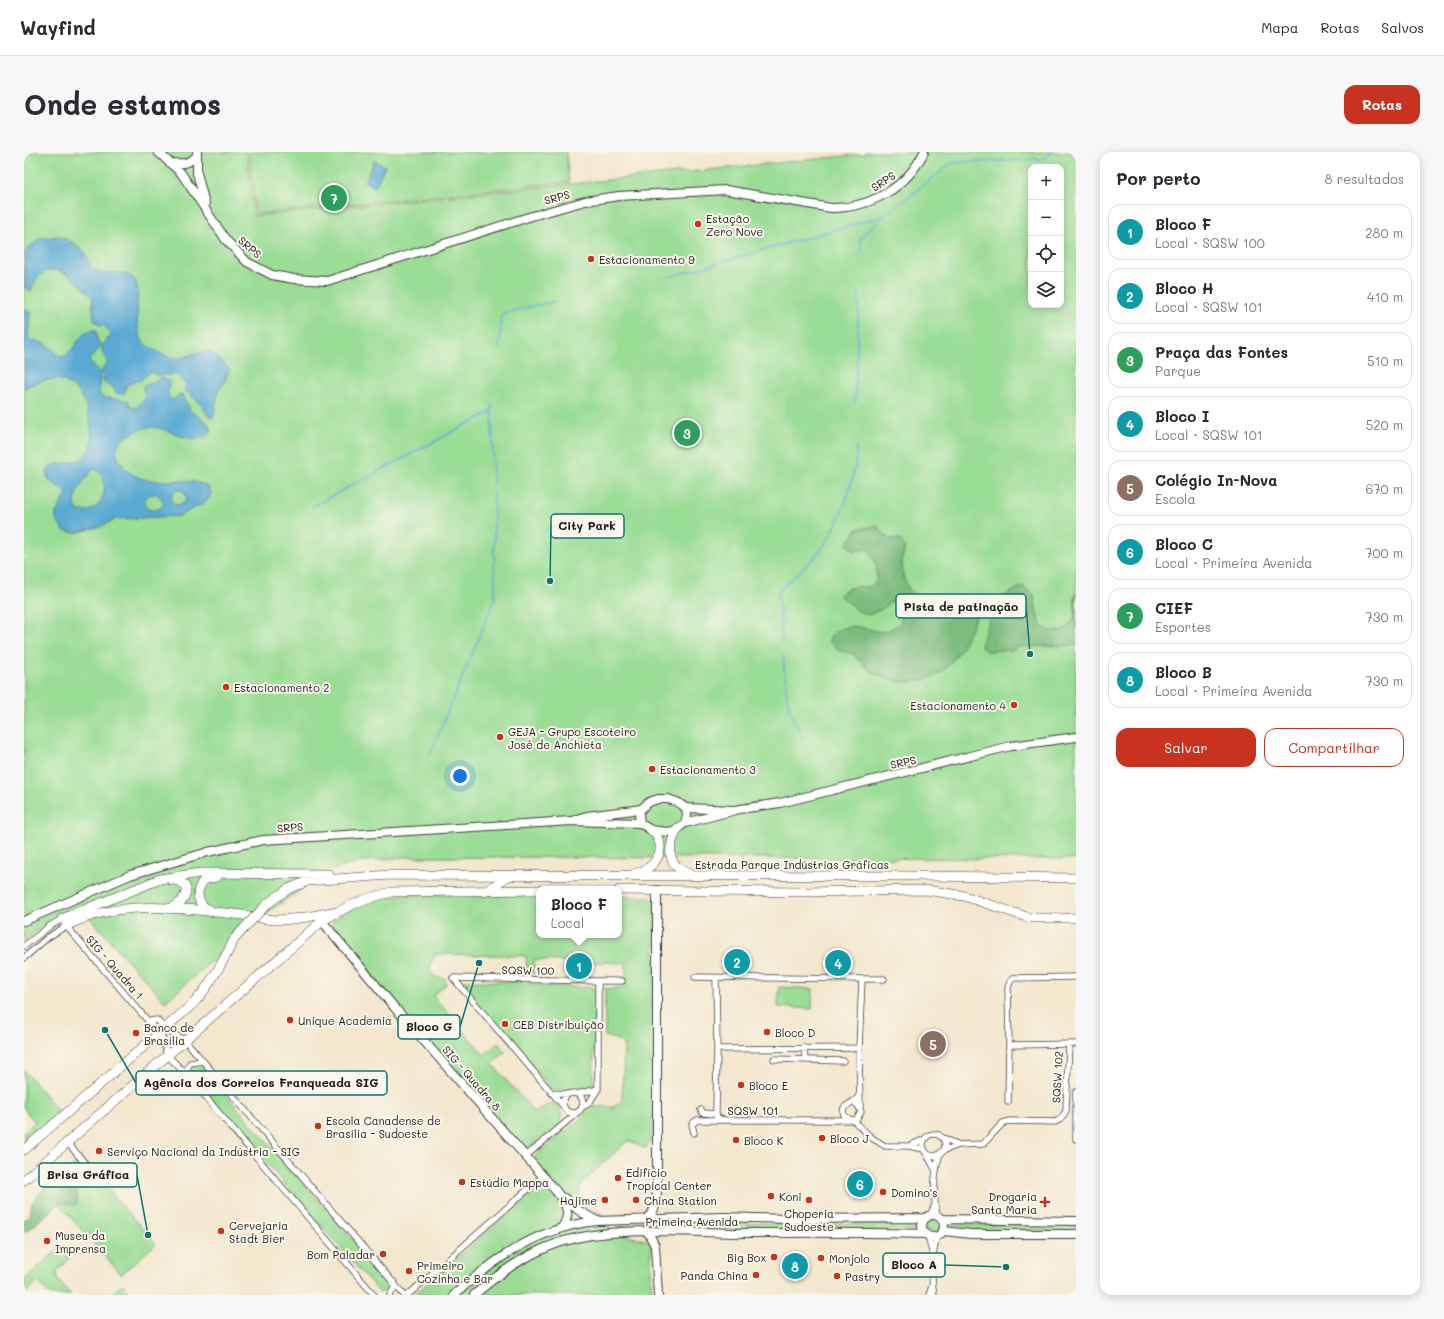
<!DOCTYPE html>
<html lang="pt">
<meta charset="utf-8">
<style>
:root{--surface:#fff;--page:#f7f7f7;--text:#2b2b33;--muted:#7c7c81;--line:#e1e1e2;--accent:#c8321e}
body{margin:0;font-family:Mali,sans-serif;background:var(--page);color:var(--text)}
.controls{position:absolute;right:12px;top:12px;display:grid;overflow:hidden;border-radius:8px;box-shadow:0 2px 10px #0003}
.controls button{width:36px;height:36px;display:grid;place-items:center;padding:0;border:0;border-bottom:1px solid var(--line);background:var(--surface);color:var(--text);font:20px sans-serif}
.you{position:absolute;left:436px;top:624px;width:14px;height:14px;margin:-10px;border:3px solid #fff;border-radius:50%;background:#1a73e8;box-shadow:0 0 0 6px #1a73e833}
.badge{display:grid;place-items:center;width:26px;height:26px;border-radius:50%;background:var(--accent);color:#fff;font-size:13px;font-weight:700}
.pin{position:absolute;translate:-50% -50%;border:2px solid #fff;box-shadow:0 1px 4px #0006}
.popup{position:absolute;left:512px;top:734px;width:86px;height:52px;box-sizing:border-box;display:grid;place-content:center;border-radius:8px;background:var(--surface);filter:drop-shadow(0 1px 3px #0005);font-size:13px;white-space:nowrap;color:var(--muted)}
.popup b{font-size:15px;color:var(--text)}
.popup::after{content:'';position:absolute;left:50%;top:100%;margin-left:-8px;border:8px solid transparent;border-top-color:var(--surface)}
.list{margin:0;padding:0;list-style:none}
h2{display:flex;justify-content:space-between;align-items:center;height:52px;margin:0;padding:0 16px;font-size:17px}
h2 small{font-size:13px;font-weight:400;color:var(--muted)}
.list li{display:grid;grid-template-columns:26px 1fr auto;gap:12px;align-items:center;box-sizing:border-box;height:56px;margin:0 8px 8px;padding:0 8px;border:1px solid var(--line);border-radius:12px}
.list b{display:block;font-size:15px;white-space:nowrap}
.list p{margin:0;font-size:13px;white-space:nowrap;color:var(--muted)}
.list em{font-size:13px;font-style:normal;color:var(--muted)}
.actions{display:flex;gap:8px;padding:12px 16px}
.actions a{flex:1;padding:9px 0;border:1px solid var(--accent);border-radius:12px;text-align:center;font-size:14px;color:var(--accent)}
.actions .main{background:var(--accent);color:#fff}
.icon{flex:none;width:22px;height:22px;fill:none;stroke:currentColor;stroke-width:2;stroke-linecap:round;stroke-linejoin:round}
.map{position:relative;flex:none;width:1052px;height:1143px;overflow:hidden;border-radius:12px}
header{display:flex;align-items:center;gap:24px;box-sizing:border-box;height:56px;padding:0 20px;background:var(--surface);border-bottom:1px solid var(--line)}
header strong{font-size:19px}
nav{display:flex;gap:22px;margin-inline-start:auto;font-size:14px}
.intro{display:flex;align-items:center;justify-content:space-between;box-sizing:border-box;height:96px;padding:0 24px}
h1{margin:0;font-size:28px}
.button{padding:10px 18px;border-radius:12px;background:var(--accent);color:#fff;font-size:14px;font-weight:700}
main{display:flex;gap:24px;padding:0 24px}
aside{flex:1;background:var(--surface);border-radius:12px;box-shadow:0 2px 10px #0003}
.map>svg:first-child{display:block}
.green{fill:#9add94;stroke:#5b7c58;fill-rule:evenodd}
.forest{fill:#7bbc7e;stroke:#4c6c4d}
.water{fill:#5aaad4;stroke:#3b6378;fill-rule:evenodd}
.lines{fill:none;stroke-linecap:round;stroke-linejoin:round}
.stream{stroke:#5aaad4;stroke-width:1.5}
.street-casing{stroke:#3c3a37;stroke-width:7}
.secondary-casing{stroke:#3c3a37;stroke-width:10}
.primary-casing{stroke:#3c3a37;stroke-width:10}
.street{stroke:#fff;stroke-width:5.5}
.secondary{stroke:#fff;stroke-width:8}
.primary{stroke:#fff;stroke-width:9}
.primary-bridge-casing{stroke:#3c3a37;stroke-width:10;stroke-linecap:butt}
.primary-bridge{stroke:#fff;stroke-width:9}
.poi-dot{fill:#c8321e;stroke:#fbf7ec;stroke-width:1.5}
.labels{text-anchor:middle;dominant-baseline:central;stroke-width:4;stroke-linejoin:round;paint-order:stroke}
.street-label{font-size:11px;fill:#1c1c1c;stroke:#fbf7ec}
.poi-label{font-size:11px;fill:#1c1c1c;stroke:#fbf7ec;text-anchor:start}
.leader{fill:none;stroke:#0f766e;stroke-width:1.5}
.callout-dot{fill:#0f766e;stroke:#fbf7ec;stroke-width:1.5}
.callout{fill:#fbf7ec;stroke:#0f766e;stroke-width:1.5}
.callout-label{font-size:12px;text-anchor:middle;font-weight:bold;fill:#1c1c1c}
</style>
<header>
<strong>Wayfind</strong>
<nav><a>Mapa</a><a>Rotas</a><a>Salvos</a></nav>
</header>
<div class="intro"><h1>Onde estamos</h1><a class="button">Rotas</a></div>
<main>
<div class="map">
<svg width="1052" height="1143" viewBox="0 0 1052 1143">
<rect width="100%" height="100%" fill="#fbf7ec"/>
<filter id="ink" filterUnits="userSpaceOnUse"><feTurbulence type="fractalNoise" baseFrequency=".025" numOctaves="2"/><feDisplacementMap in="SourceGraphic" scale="8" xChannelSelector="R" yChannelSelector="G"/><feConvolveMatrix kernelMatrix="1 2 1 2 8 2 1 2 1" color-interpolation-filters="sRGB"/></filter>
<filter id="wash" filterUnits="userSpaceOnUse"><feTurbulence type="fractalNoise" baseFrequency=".012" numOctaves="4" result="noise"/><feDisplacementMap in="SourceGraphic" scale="16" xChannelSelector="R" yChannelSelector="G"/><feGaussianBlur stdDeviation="0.9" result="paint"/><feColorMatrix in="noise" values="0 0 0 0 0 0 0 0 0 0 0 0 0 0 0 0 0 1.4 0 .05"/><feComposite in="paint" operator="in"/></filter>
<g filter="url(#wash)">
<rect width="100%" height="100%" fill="#f3e7cd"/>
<path class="green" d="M0,0H223L230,64L841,2V0H1052V707L382,705L340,709L302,720L244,760L141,850L65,765L50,758L32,762L0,790ZM1007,15H1037V153H1007Z
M225,0H542L545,30L232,62Z
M377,743H515V783H595V745H624L631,750L630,983L622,996H620L606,989L602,990L557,1032C550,1047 565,1059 578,1061L579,1065C557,1069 523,1024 509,1009L512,1003L560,964L563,955H590L598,950L600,894L594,888L581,884V836L591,837L600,833L602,828V811L510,808V821L506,824L503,820L502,804L412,802L407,811L406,819L411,825L421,827L422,832L409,844L460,903L474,891L481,900L468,912L511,961L524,952H533C537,960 541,965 534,973L500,999L307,775C307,757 362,746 377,743Z
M441,829L505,830L512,833L570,836L572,841L569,935L564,937L528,938L437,833V831Z
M755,835L789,837L788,857L754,855Z
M174,911L367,1132L356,1141L163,920Z
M0,918L35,960L0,990V980L11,970L0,957Z
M57,1007L132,1092L97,1122L22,1037Z
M522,1029L544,1052L585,1073L586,1081L627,1089V1143H390Z
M902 1076a7 7 0 1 1 14 0a7 7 0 1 1-14 0Z
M635,1071H671L673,1073L672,1076L594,1077L593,1075L595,1074H617Z
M682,1071L897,1072V1079L682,1078Z
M922,1072L1052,1073V1080L922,1079Z
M36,1096L46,1107L33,1119V1127L47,1143H26L14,1129L0,1143V1128Z
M99,1132L108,1143H85Z"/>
<path class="forest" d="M853,374L865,387H875L881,395C872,422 883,449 914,452C934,453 937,437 959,447C950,467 943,491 929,508C908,536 868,536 842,515C837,512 833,506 829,502C825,500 821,500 817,499C813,497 809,492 805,490C806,478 824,473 835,475C843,476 853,481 860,479C866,478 873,474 877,470L878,460L871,451L866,450L858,457L844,463L834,459L816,443C823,433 835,435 846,435L853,428L852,412L845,397L831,399L823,393L833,377Z
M999,434L1010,443C1013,458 1012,481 1033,479C1040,479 1046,473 1050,467C1052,459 1049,450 1052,442V493L994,495L989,498L961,499L957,494L968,458L976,446Z
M34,1023L40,1027L38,1034L54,1031L52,1053L36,1051L6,1077L0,1080V1067L6,1065C5,1042 22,1039 34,1023Z"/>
<path class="water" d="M350,9L361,14L351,35L341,30Z
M35,84C49,91 64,96 65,113C67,115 69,118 72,119C83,124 100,117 110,127C120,137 104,178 123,194C130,199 145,206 154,206C166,205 175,197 187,201C193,203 200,212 205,217L201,229L194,240L189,266L184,264L177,251L160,238L163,234L152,222L134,224L126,220L116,229L112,228L102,234L100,242L92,241L88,234L80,231L78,217L84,211L78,199L79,191L88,183L79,172L75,173L70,168L68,144C60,138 52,128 44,123C26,112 12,121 7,139L1,136V100L16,86Z
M0,155L6,160L4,187L22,192L37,205C52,203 54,176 72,178L73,187L77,194L65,208L76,221L75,241L78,245L104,249L108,256H113L122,245L118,235L138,226L145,229C146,236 140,243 148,248L158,242L160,244L167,260C176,265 183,268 188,278C172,300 144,273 125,275C115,276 102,285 95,291C91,297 92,302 95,308C115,343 155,320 183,334L187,340L185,346L180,351L155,364L91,367L78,374L51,381L40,379L32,368V361L43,342L41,339L25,328C17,310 39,312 48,310C54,309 60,305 64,300C73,290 64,252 56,242C51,235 43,230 36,228C24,225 11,232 0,236ZM69,317L74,318C89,335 76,366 53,358C46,343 60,329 69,317ZM152,338H157L161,341L163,347L159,352L152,353L147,349L148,343ZM129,342H134L140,351C136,358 132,359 124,357L120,350L124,343Z"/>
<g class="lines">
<path class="stream" d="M837,100V85L861,63L928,11L1018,7L1029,0
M645,125L859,64
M475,196L477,163L480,161L532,149
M831,250L835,141
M289,354L468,259
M758,490L754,439C794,405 810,389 825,338C829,325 833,309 832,295
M759,505L764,553L778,585
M406,602L471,447L468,253"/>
</g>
</g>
<g filter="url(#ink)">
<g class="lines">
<defs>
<path id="street" d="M0,794L26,774L38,767L42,774L138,885L143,903L161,921L350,1143
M0,806L23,786L42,774
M671,825L838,827L835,896L836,955
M692,826L693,897
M838,827H860
M574,829H598
M124,869L133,868L143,879L161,888L380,1143
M985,893L984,836L986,830L989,826L1052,825
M780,896L781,908
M750,907L819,909
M161,921L166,911L178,909
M528,941L545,942
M539 951a10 10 0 1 1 20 0a10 10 0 1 1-20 0Z
M553,942L574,937
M828,950L834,953L837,960L833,967L827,968L820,963C817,953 824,954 830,949C833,947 835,944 836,941
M984,950L985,893L1052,892
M540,955L429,826L574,829V937L565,951L558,955
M677,958L679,961L692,962
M698,968L693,965L692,961L693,897L835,896
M829,968L848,986L861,994H884L900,997
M670,981L668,972L673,968H827
M899 993a11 11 0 1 1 22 0a11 11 0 1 1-22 0Z
M917,985L935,993
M1052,987V940
M43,990L76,1029
M885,994L901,987
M918,999L935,993L959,992L979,971L985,969L1031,970L1037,967L1042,959L1045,892
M902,1001L911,1017
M502,1004L554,960
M906,1064L911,1053
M913,1064C909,1044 910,1021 916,1001
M904,1083L908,1100
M366,1143L370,1136V1130
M384,1143L519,1024
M905,1143L908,1134
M910,1143C906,1123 908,1103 913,1084"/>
<path id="secondary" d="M134,0L157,21L202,88L223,110L248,123L270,127L303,129L508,64L561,49L595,44L702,38L807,56C846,56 883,36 900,0
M173,0V21L181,52
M146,11C158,12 164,12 173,4
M552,667L563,664L617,657
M616,671L615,662L617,657L625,650L634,647H644L653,650L662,656L710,658L756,651L987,594L1052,585
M661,671L708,659
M0,769L106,723L184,700L239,688L547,669L616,671L627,678L643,680L650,679L661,671L663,664L662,656
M298,769L371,856L532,1039C541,1051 548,1060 539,1074
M540,1046L554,1058L573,1069
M898 1074a11 11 0 1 1 22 0a11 11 0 1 1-22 0Z
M623,1067C632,1059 632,1050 633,1038V738
M917,1067L1052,1069
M919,1079L947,1082H1052
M624,1080L631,1094L634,1143
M430,1143C473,1105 515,1075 573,1069L700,1065L762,1067L902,1066
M450,1143C480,1117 512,1095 552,1086C601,1075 658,1080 709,1081C773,1081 838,1080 902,1082"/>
<path id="primary" d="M654,676C643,696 642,715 667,722
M610,722C631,717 647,696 627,678
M595,738L778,740L903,738L940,744L1006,766H1052
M461,740L484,724
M243,752L264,737L284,729L366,723L897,724L1052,726
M146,757C163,750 171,729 147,728
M187,759C173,753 170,740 180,728L192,725
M38,767L136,727L176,721L305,722
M42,774C95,746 161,756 218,763C229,764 240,767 251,768C270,768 290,764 308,760
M0,998L170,851C188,831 199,809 211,786
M0,1028L298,769C320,755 341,746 367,740L515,738"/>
</defs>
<use href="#street" class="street-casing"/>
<use href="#secondary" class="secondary-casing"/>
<use href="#primary" class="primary-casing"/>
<use href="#street" class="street"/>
<use href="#secondary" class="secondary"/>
<use href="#primary" class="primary"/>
<defs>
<path id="primary-bridge" d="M211,786L243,752"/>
</defs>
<use href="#primary-bridge" class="primary-bridge-casing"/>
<use href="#primary-bridge" class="primary-bridge"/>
</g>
</g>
<g class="poi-dot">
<circle cx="674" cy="72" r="4"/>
<circle cx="567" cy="107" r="4"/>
<circle cx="202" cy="535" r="4"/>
<circle cx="990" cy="553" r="4"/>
<circle cx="476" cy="585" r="4"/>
<circle cx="628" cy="617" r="4"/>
<circle cx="266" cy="868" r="4"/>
<circle cx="481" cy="872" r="4"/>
<circle cx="743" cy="880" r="4"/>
<circle cx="112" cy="881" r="4"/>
<circle cx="717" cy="933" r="4"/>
<circle cx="294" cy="974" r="4"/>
<circle cx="798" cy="986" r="4"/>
<circle cx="712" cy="988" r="4"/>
<circle cx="75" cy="999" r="4"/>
<circle cx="594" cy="1026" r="4"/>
<circle cx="438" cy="1030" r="4"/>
<circle cx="859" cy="1040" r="4"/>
<circle cx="747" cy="1044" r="4"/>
<circle cx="581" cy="1048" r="4"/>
<circle cx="612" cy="1048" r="4"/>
<circle cx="785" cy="1048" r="4"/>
<path d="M1019 1044h4v4h4v4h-4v4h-4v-4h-4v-4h4z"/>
<circle cx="197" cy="1079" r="4"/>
<circle cx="23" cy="1089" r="4"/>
<circle cx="359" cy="1102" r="4"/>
<circle cx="750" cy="1105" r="4"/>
<circle cx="797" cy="1106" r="4"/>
<circle cx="385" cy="1119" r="4"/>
<circle cx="732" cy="1123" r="4"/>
<circle cx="813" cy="1124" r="4"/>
</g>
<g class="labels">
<g class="street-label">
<text transform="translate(859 29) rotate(-33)">SRPS</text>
<text transform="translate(533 45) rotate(-15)">SRPS</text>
<text transform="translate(226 95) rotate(41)">SRPS</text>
<text transform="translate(879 610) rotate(-12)">SRPS</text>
<text transform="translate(266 675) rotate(-4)">SRPS</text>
<text x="768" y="712">Estrada Parque Indústrias Gráficas</text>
<text transform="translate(91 815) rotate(49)">SIG - Quadra 1</text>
<text transform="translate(504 818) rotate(1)">SQSW 100</text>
<text transform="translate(1033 925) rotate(-87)">SQSW 102</text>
<text transform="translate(448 926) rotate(49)">SIG - Quadra 8</text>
<text x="729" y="958">SQSW 101</text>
<text x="668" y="1069">Primeira Avenida</text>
</g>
<g class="poi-label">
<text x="682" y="66">Estação<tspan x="682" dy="13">Zero Nove</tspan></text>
<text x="575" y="107">Estacionamento 9</text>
<text x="210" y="535">Estacionamento 2</text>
<text x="982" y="553" text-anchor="end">Estacionamento 4</text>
<text x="484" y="579">GEJA - Grupo Escoteiro<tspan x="484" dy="13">José de Anchieta</tspan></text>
<text x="636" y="617">Estacionamento 3</text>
<text x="274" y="868">Unique Academia</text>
<text x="489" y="872">CEB Distribuição</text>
<text x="120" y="875">Banco de<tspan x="120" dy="13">Brasília</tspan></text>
<text x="751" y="880">Bloco D</text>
<text x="725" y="933">Bloco E</text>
<text x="302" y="968">Escola Canadense de<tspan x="302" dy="13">Brasília - Sudoeste</tspan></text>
<text x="806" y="986">Bloco J</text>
<text x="720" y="988">Bloco K</text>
<text x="83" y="999">Serviço Nacional da Indústria - SIG</text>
<text x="602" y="1020">Edifício<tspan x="602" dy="13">Tropical Center</tspan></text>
<text x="446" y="1030">Estúdio Mappa</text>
<text x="867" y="1040">Domino's</text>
<text x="755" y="1044">Koni</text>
<text x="1013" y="1044" text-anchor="end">Drogaria<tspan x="1013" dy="13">Santa Maria</tspan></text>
<text x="573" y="1048" text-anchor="end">Hajime</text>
<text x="620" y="1048">China Station</text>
<text x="785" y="1061" text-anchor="middle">Choperia<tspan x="785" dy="13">Sudoeste</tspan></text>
<text x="205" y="1073">Cervejaria<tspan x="205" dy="13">Stadt Bier</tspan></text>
<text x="31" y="1083">Museu da<tspan x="31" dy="13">Imprensa</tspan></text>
<text x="351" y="1102" text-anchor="end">Bom Paladar</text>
<text x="742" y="1105" text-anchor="end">Big Box</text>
<text x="805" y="1106">Monjolo</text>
<text x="393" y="1113">Primeiro<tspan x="393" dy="13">Cozinha e Bar</tspan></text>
<text x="724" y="1123" text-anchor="end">Panda China</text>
<text x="821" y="1124">Pastry</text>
</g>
</g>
<path class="leader" d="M526 429L527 374M1006 502L1002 454M455 811L436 875M81 878L112 931M124 1083L113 1023M982 1115L921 1113"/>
<g class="callout-dot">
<circle cx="526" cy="429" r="4"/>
<circle cx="1006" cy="502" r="4"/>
<circle cx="455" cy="811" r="4"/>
<circle cx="81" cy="878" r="4"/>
<circle cx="124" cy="1083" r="4"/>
<circle cx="982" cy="1115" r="4"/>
</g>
<g class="callout">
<rect x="527" y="362" width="73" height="24" rx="4"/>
<rect x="872" y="442" width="130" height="24" rx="4"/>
<rect x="374" y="863" width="62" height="24" rx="4"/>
<rect x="112" y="919" width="251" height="24" rx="4"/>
<rect x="15" y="1011" width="98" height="24" rx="4"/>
<rect x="859" y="1101" width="62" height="24" rx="4"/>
</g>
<g class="callout-label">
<text x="563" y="378">City Park</text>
<text x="937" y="459">Pista de patinação</text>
<text x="405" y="879">Bloco G</text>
<text x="237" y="935">Agência dos Correios Franqueada SIG</text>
<text x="64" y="1027">Brisa Gráfica</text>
<text x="890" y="1117">Bloco A</text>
</g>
</svg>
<div class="controls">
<button>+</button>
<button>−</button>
<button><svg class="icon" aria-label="locate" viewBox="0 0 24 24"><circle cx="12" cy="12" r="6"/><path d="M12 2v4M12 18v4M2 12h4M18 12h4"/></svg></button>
<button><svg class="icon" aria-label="layers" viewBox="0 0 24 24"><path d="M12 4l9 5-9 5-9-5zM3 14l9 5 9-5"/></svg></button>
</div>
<div class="you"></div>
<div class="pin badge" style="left:555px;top:814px;background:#0f9aa8">1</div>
<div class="popup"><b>Bloco F</b>Local</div>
<div class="pin badge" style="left:713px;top:810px;background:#0f9aa8">2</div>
<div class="pin badge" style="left:663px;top:281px;background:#2e9e5b">3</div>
<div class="pin badge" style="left:814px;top:811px;background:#0f9aa8">4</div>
<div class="pin badge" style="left:909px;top:892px;background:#8d6e63">5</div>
<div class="pin badge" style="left:836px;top:1032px;background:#0f9aa8">6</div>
<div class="pin badge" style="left:310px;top:46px;background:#2e9e5b">7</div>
<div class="pin badge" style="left:771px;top:1114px;background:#0f9aa8">8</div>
</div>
<aside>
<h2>Por perto<small>8 resultados</small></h2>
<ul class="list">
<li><span class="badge" style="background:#0f9aa8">1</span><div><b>Bloco F</b><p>Local · SQSW 100</p></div><em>280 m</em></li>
<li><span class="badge" style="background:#0f9aa8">2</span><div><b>Bloco H</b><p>Local · SQSW 101</p></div><em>410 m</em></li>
<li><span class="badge" style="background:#2e9e5b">3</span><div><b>Praça das Fontes</b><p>Parque</p></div><em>510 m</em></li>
<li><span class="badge" style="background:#0f9aa8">4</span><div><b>Bloco I</b><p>Local · SQSW 101</p></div><em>520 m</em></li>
<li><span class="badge" style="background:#8d6e63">5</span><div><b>Colégio In-Nova</b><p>Escola</p></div><em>670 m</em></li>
<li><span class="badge" style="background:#0f9aa8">6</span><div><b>Bloco C</b><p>Local · Primeira Avenida</p></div><em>700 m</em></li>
<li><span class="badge" style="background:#2e9e5b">7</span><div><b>CIEF</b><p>Esportes</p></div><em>730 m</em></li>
<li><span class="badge" style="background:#0f9aa8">8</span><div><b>Bloco B</b><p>Local · Primeira Avenida</p></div><em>730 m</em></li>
</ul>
<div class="actions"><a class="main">Salvar</a><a>Compartilhar</a></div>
</aside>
</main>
